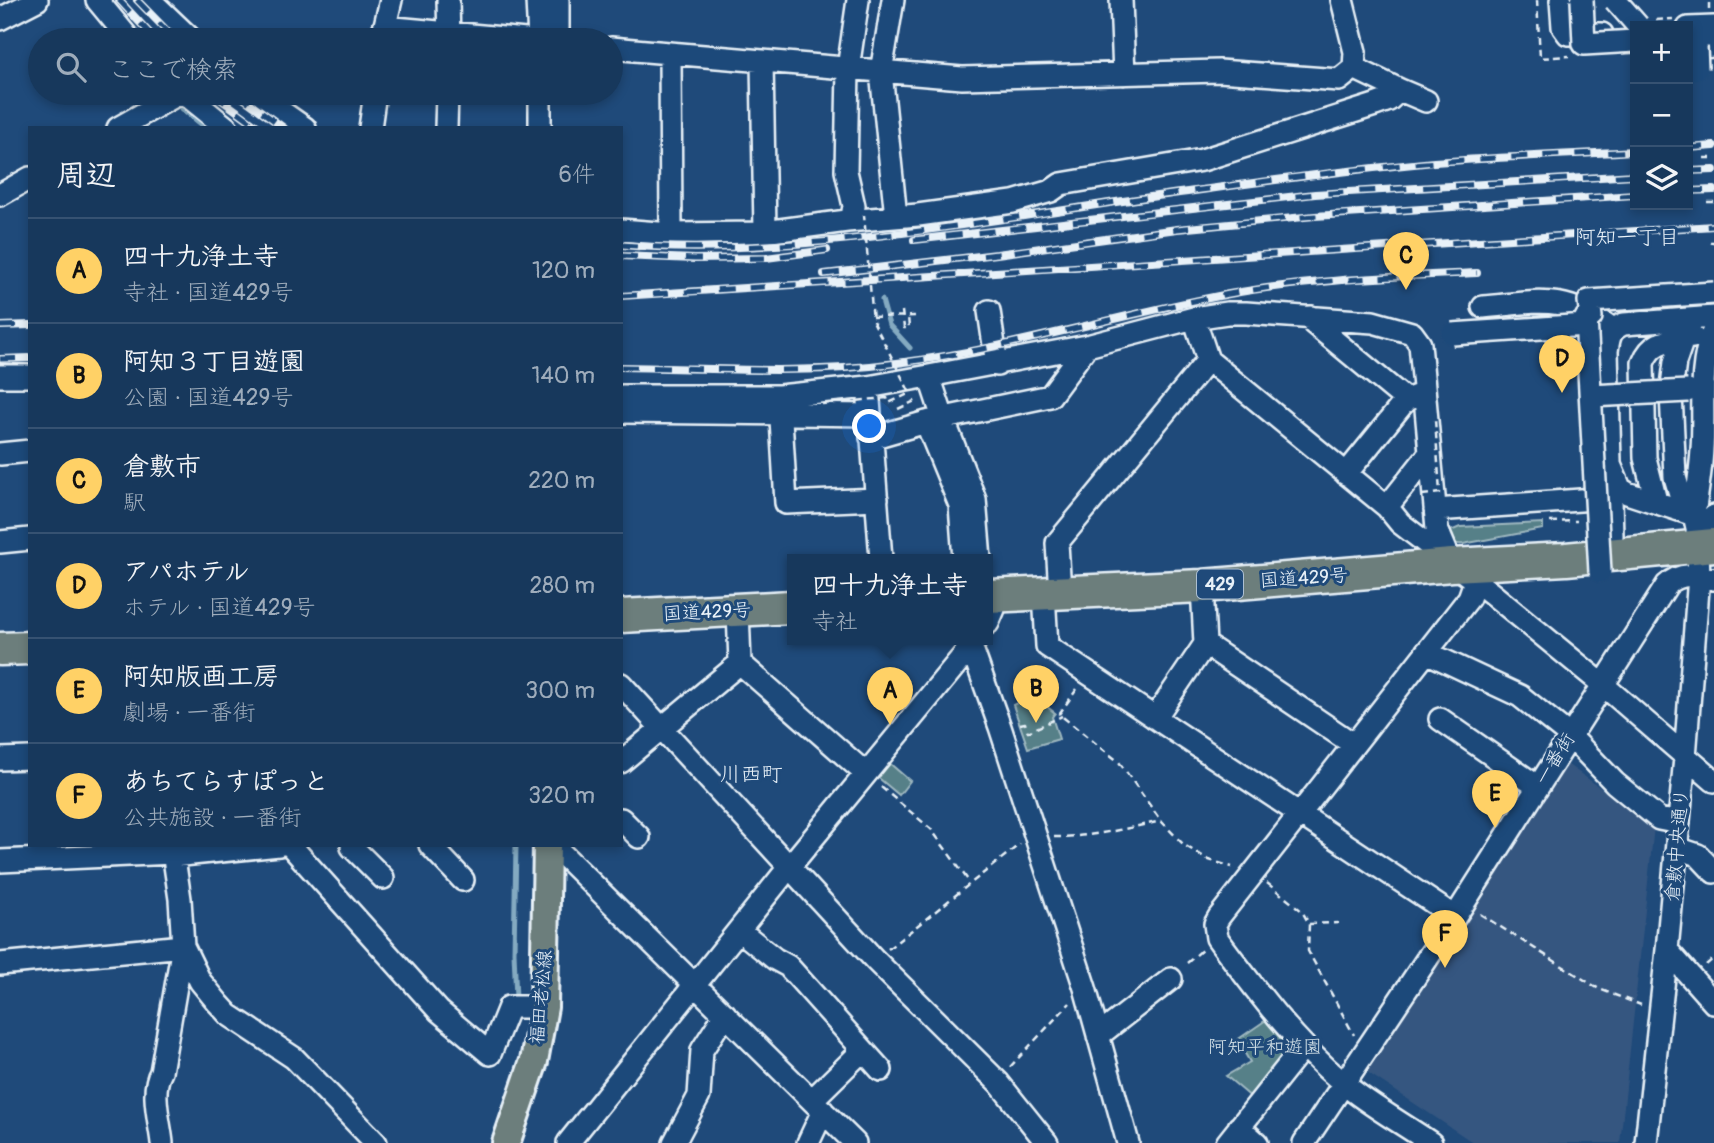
<!DOCTYPE html>
<html lang="ja">
<meta charset="utf-8">
<style>
:root{--surface:#17385c;--page:#244365;--text:#f1f3f6;--muted:#9eacbb;--line:#365272;--accent:#ffd166}
body{margin:0;font-family:Pangolin,"Klee One",sans-serif;background:var(--page);color:var(--text)}
.controls{position:absolute;right:21px;top:21px;display:grid;overflow:hidden;border-radius:0px;box-shadow:0 4px 10px #0003}
.controls button{width:63px;height:63px;display:grid;place-items:center;padding:0;border:0;border-bottom:2px solid var(--line);background:var(--surface);color:var(--text);font:35px sans-serif}
.you{position:absolute;left:870px;top:427px;width:24px;height:24px;margin:-18px;border:5px solid #fff;border-radius:50%;background:#1a73e8;box-shadow:0 0 0 10px #1a73e833}
.badge{display:grid;place-items:center;width:46px;height:46px;border-radius:50%;background:var(--accent);color:#111;font-size:23px;font-weight:700}
.pin{position:absolute;translate:-50% -58px;filter:drop-shadow(0 2px 4px #0008)}
.pin::after{content:'';position:absolute;top:37px;width:24px;height:21px;background:inherit;clip-path:polygon(0 0,100% 0,50% 100%)}
.popup{position:absolute;left:787px;top:554px;width:206px;height:91px;box-sizing:border-box;display:grid;place-content:center;border-radius:0px;background:var(--surface);filter:drop-shadow(0 2px 5px #0005);font-size:23px;white-space:nowrap;color:var(--muted)}
.popup b{font-size:26px;color:var(--text)}
.popup::after{content:'';position:absolute;left:50%;top:100%;margin-left:-14px;border:14px solid transparent;border-top-color:var(--surface)}
.list{margin:0;padding:0;list-style:none}
h2{display:flex;justify-content:space-between;align-items:center;height:91px;margin:0;padding:0 28px;font-size:30px}
h2 small{font-size:23px;font-weight:400;color:var(--muted)}
.list li{display:grid;grid-template-columns:46px 1fr auto;gap:21px;align-items:center;box-sizing:border-box;height:105px;padding:0 28px;border-top:2px solid var(--line)}
.list b{display:block;font-size:26px;white-space:nowrap}
.list p{margin:0;font-size:23px;white-space:nowrap;color:var(--muted)}
.list em{font-size:23px;font-style:normal;color:var(--muted)}
.icon{flex:none;width:38px;height:38px;fill:none;stroke:currentColor;stroke-width:2;stroke-linecap:round;stroke-linejoin:round}
.map{position:relative;flex:none;width:1714px;height:1143px;overflow:hidden}
.search{position:absolute;background:var(--surface);box-shadow:0 4px 10px #0003;left:28px;top:28px;width:595px;height:77px;display:flex;align-items:center;gap:18px;box-sizing:border-box;padding:0 24px;border-radius:38px;color:var(--muted);font-size:26px}
.panel{position:absolute;background:var(--surface);box-shadow:0 4px 10px #0003;left:28px;top:126px;width:595px;height:721px;border-radius:0px}
.map>svg:first-child{display:block}
.built{fill:#365780}
.green{fill:#568088;stroke:#9fb8c0;stroke-width:2}
.lines{fill:none;stroke-linecap:round;stroke-linejoin:round}
.stream{stroke:#84aac1;stroke-width:5}
.minor-casing{stroke:#e8f1f8;stroke-width:26}
.major-casing{stroke:#e8f1f8;stroke-width:32}
.highway-casing{stroke:#e8f1f8;stroke-width:37}
.path{stroke:#e8f1f8;stroke-width:2.5;stroke-dasharray:7 5;stroke-linecap:butt}
.minor{stroke:#1f4a7a;stroke-width:21}
.major{stroke:#6c7e7c;stroke-width:26}
.highway{stroke:#6c7e7c;stroke-width:32}
.rail-casing{stroke:#e8f1f8;stroke-width:8}
.rail{stroke:#1f4a7a;stroke-width:5;stroke-dasharray:16;stroke-linecap:butt}
.minor-bridge-casing{stroke:#e8f1f8;stroke-width:26;stroke-linecap:butt}
.path-bridge{stroke:#e8f1f8;stroke-width:2.5;stroke-dasharray:7 5;stroke-linecap:butt}
.minor-bridge{stroke:#1f4a7a;stroke-width:21}
.labels{text-anchor:middle;dominant-baseline:central;stroke-width:6;stroke-linejoin:round;paint-order:stroke}
.shield{fill:#1f4a7a;stroke:#acbfd2;stroke-width:2}
.shield-label{font-size:18px;font-weight:bold;fill:#e8f1f8}
.street-label{font-size:19px;fill:#e8f1f8;stroke:#1f4a7a}
.park-label{font-size:19px;fill:#d2e0e7;stroke:#1f4a7a}
.neighbourhood-label{font-size:21px;fill:#e8f1f8;stroke:#1f4a7a}
</style>
<div class="map">
<svg width="1714" height="1143" viewBox="0 0 1714 1143">
<rect width="100%" height="100%" fill="#1f4a7a"/>
<filter id="ink" filterUnits="userSpaceOnUse"><feTurbulence type="fractalNoise" baseFrequency=".0143" numOctaves="2"/><feDisplacementMap in="SourceGraphic" scale="14" xChannelSelector="R" yChannelSelector="G"/><feConvolveMatrix kernelMatrix="1 2 1 2 8 2 1 2 1" color-interpolation-filters="sRGB"/></filter>
<g filter="url(#ink)">
<path class="built" d="M1564,762L1654,826L1620,1143H1474L1361,1068Z"/>
<path class="green" d="M1543,523V529L1463,544C1454,545 1449,542 1446,533L1460,527Z
M1032,695L1055,713L1052,717L1059,739L1028,748L1013,705Z
M887,761L910,781L899,795L875,775Z
M1269,1018L1291,1045L1252,1098L1226,1076L1250,1062L1237,1040Z"/>
<g class="lines">
<path class="stream" d="M180,107L206,128
M882,300L889,325L910,348
M516,845L514,952L516,999"/>
<defs>
<path id="minor" d="M97,0L130,40
M150,0L192,40
M448,0L449,40
M537,0L539,40
M558,0V40
M893,0L881,72L896,217
M1121,0L1124,74
M1342,0L1355,52L1354,68
M1561,0L1563,27L1568,34H1602
M0,19L37,0
M384,27L526,40
M1688,28L1714,27
M382,38L391,0
M611,48L962,78L1219,71L1339,80L1354,68
M1688,48L1714,46
M670,53L671,234
M762,62L765,231
M1400,90L1426,101
M184,93L227,128
M255,93L305,128
M540,93V128
M118,128L180,93
M370,128L375,93
M446,128L447,93
M0,195L30,178
M847,221L852,217L854,206L846,171L848,69L858,0
M621,230L671,234L757,233L847,221L918,215L1013,202L1051,191L1061,184L1202,160L1375,105L1389,100L1400,90L1354,68
M1483,307C1540,302 1563,293 1613,329
M989,311L997,365
M1311,317L1313,323L1406,400
M1194,318L1227,313H1246L1373,322L1412,333L1420,344L1437,529L1450,560
M0,376H30
M929,376L1087,346L1194,318L1208,360
M622,396H779L868,387
M780,402L786,503L877,499
M621,412L869,415
M926,422L960,505L964,559
M871,438L930,421L1050,396L1087,346
M0,454L30,451
M1611,467L1620,488L1627,493L1694,515C1697,493 1701,471 1702,449C1705,410 1698,372 1712,334
M1346,474L1406,400L1419,395
M1656,501L1645,458L1643,363C1652,339 1670,341 1693,337
M1387,507L1429,454
M1435,510L1609,498
M1612,536L1607,351C1609,337 1610,329 1624,324L1714,317
M0,542L30,539
M1698,546L1714,516
M881,559L868,387L929,376L943,418L975,499L980,559
M1202,586L1205,644L1353,744
M1060,592L1057,543L1208,360L1387,507L1400,523L1491,593L1602,684L1714,781
M1044,593L1047,646L1455,917
M738,611L740,663L865,773
M988,623L994,609L993,596
M971,646L1000,727L1085,988L1128,1143
M1426,652L1520,696L1570,736L1615,783L1659,819L1679,823
M621,684L875,960L999,1083L1047,1143
M1155,718L1205,644
M1440,719L1538,787
M0,759L30,758
M621,762L740,663
M621,819L639,837
M290,845L439,1011L490,1054L509,1007H544
M430,845L463,880
M553,845L855,1143
M352,847L383,878
M1677,848L1698,855L1714,872
M173,856L279,845
M0,861L173,853
M739,930L775,959L788,966L881,1070
M183,946L200,981L218,1003L229,1015L294,1058L376,1143
M1667,950L1714,1003
M0,964L183,946
M1098,1036L1171,979
M812,1100L863,1050
M1239,1127L1257,1143
M162,1143C160,1122 150,1091 161,1072L183,946L180,899L172,845
M568,1143L790,866L977,639
M674,1143L699,1096L702,1050L725,1014
M808,1143L823,1111
M1227,1143L1304,1046
M1304,1143L1455,917L1667,585C1680,572 1697,575 1714,579
M1431,1143C1402,1123 1369,1105 1343,1083C1293,1041 1255,989 1217,938L1215,924L1219,917L1469,598L1475,581
M1646,1143L1667,950L1685,757L1699,576L1697,528L1694,515L1680,494L1675,477L1671,394L1675,362L1683,339"/>
<path id="major" d="M506,1143L534,1061L544,1007L547,845"/>
<path id="highway" d="M988,596L1202,586L1452,565L1566,559L1714,545
M621,616L792,607
M0,649L30,648"/>
</defs>
<use href="#minor" class="minor-casing"/>
<use href="#major" class="major-casing"/>
<use href="#highway" class="highway-casing"/>
<path class="path" d="M1537,0L1540,58L1569,56
M1709,10V0
M1656,20L1673,19
M1704,158H1714
M1707,202H1714
M1710,242H1714
M902,311L904,328H909L908,316
M872,317L918,316
M898,409L917,400
M1550,522L1577,521
M1077,689L1059,714L1119,762L1161,821L1184,845L1209,860L1232,867
M1020,724L1025,723L1028,732L1062,716
M881,787L931,829L970,883
M1054,837C1090,837 1126,829 1161,821
M1267,883L1302,911L1309,924L1308,951L1354,1035
M1480,914L1599,989L1641,1005
M1309,924L1338,923
M888,949L1020,844
M1187,963L1203,949
M1706,965L1714,958
M1010,1067L1070,1003"/>
<use href="#minor" class="minor"/>
<use href="#major" class="major"/>
<use href="#highway" class="highway"/>
<defs>
<path id="rail" d="M119,0L156,40
M137,0L176,40
M212,93L260,128
M236,93L284,128
M1688,148L1714,146
M1688,171L1714,170
M1688,191L1714,190
M914,240L1315,194L1635,175
M621,245C796,258 983,221 1157,196C1246,184 1335,171 1424,163C1494,157 1565,155 1635,151
M621,256L695,259L766,258L827,250
M824,274L997,254L1177,229L1315,216L1635,195
M621,296L1714,226
M0,326L30,325
M0,359L30,358
M621,367C713,368 806,375 897,363C1010,349 1117,315 1229,294C1310,279 1395,277 1477,273"/>
</defs>
<use href="#rail" class="rail-casing"/>
<use href="#rail" class="rail"/>
<defs>
<path id="minor-bridge" d="M1582,0L1584,44L1635,41
M1615,0L1638,26
M1696,47L1697,69
M1452,334L1586,325
M1591,396L1688,391
M1600,572L1586,318L1591,317L1589,301L1714,293"/>
</defs>
<use href="#minor-bridge" class="minor-bridge-casing"/>
<path class="path-bridge" d="M822,404L887,398L889,403L910,393L873,321L864,215
M1422,495L1440,493L1435,419H1438"/>
<use href="#minor-bridge" class="minor-bridge"/>
</g>
</g>
<g class="labels">
<rect class="shield" x="1197" y="569.5" width="46" height="29" rx="5"/>
<g class="shield-label">
<text x="1220" y="584">429</text>
</g>
<g class="street-label">
<text transform="translate(1304 578) rotate(-4)">国道429号</text>
<text transform="translate(707 612) rotate(-3)">国道429号</text>
<text transform="translate(1555 759) rotate(-58)">一番街</text>
<text transform="translate(1677 845) rotate(-85)">倉敷中央通り</text>
<text transform="translate(541 997) rotate(-85)">福田老松線</text>
</g>
<g class="park-label">
<text x="1265" y="1047">阿知平和遊園</text>
</g>
<g class="neighbourhood-label">
<text x="1627" y="237">阿知一丁目</text>
<text x="751" y="774">川西町</text>
</g>
</g>
</svg>
<div class="controls">
<button>+</button>
<button>−</button>
<button><svg class="icon" aria-label="layers" viewBox="0 0 24 24"><path d="M12 4l9 5-9 5-9-5zM3 14l9 5 9-5"/></svg></button>
</div>
<div class="you"></div>
<div class="pin badge" style="left:890px;top:725px">A</div>
<div class="popup"><b>四十九浄土寺</b>寺社</div>
<div class="pin badge" style="left:1036px;top:723px">B</div>
<div class="pin badge" style="left:1406px;top:290px">C</div>
<div class="pin badge" style="left:1562px;top:393px">D</div>
<div class="pin badge" style="left:1495px;top:828px">E</div>
<div class="pin badge" style="left:1445px;top:968px">F</div>
<div class="search"><svg class="icon" aria-label="search" viewBox="0 0 24 24"><circle cx="10" cy="10" r="6"/><path d="M15 15l6 6"/></svg>ここで検索</div>
<section class="panel">
<h2>周辺<small>6件</small></h2>
<ul class="list">
<li><span class="badge">A</span><div><b>四十九浄土寺</b><p>寺社 · 国道429号</p></div><em>120 m</em></li>
<li><span class="badge">B</span><div><b>阿知３丁目遊園</b><p>公園 · 国道429号</p></div><em>140 m</em></li>
<li><span class="badge">C</span><div><b>倉敷市</b><p>駅</p></div><em>220 m</em></li>
<li><span class="badge">D</span><div><b>アパホテル</b><p>ホテル · 国道429号</p></div><em>280 m</em></li>
<li><span class="badge">E</span><div><b>阿知版画工房</b><p>劇場 · 一番街</p></div><em>300 m</em></li>
<li><span class="badge">F</span><div><b>あちてらすぽっと</b><p>公共施設 · 一番街</p></div><em>320 m</em></li>
</ul>
</section>
</div>
